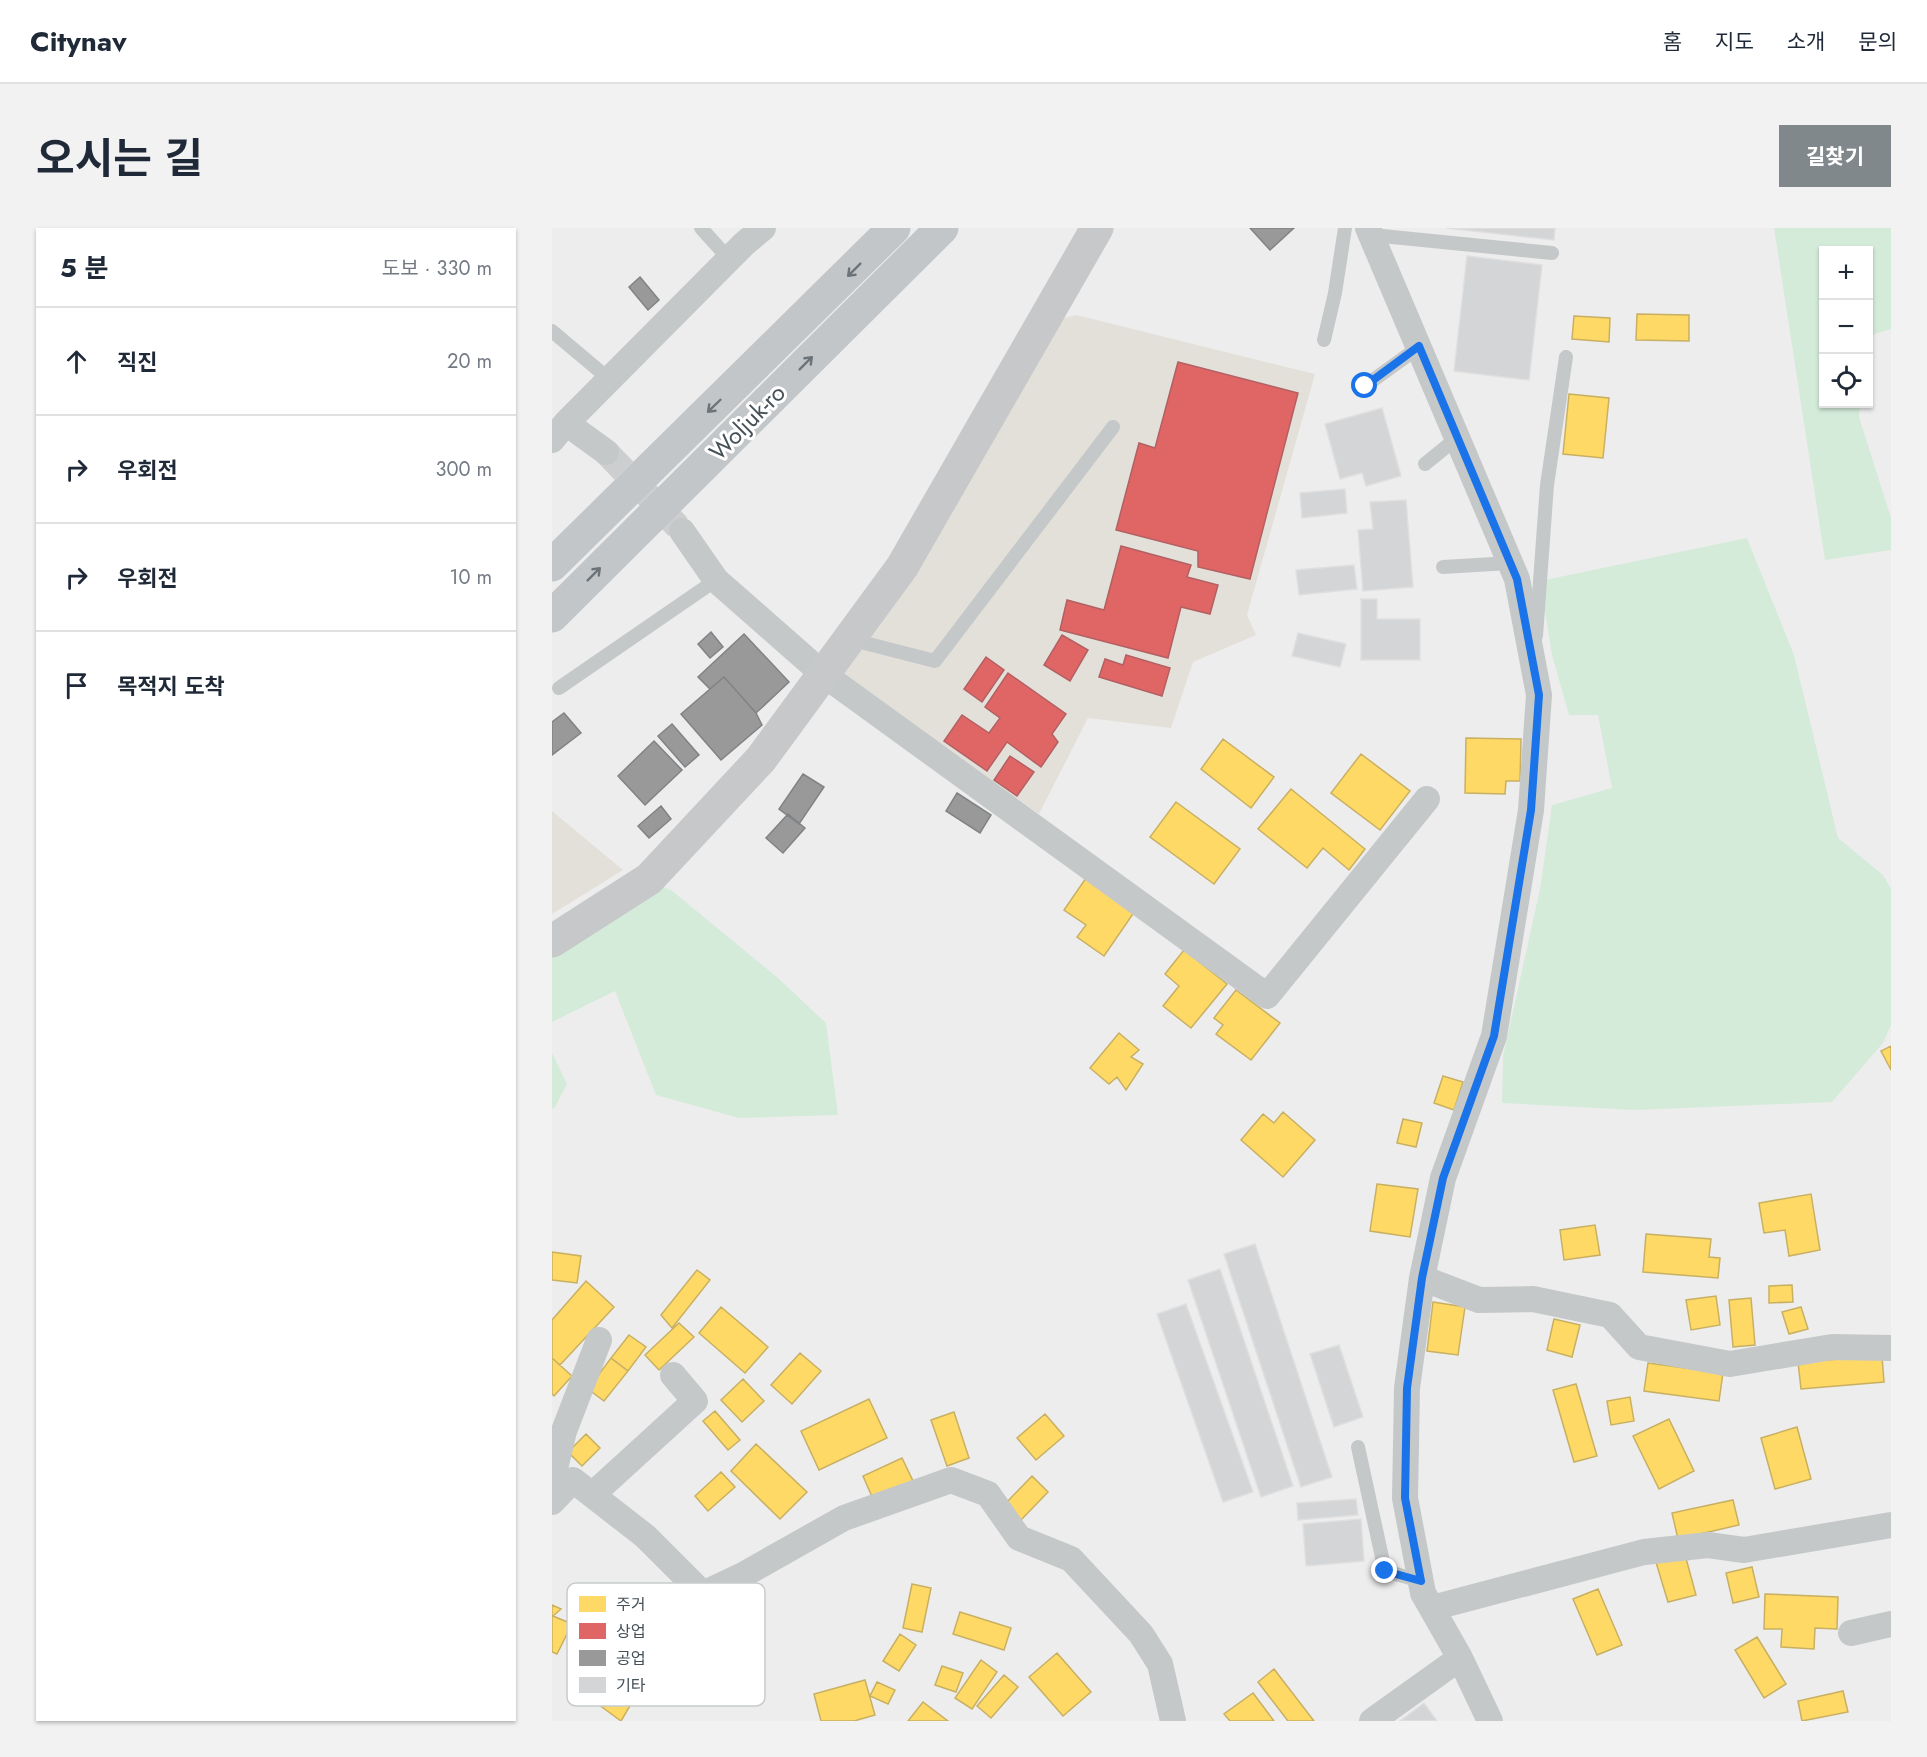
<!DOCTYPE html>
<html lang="ko">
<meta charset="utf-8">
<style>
:root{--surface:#fff;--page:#f2f2f3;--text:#1f2937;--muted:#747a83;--line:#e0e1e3;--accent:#81888c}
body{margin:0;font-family:Jost,"Noto Sans KR",sans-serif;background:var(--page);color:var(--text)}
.controls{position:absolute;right:18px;top:18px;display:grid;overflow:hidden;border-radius:0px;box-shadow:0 2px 4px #0004}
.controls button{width:54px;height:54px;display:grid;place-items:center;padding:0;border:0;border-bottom:2px solid var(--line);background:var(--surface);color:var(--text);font:30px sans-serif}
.stop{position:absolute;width:18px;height:18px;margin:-14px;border:4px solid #1a73e8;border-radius:50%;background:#fff}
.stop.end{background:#1a73e8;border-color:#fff;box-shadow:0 2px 6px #0008}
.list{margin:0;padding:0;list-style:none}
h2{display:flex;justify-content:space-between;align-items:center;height:78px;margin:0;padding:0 24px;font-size:26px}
h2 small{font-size:20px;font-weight:400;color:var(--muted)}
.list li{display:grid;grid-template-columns:39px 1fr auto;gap:18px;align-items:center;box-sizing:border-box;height:108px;padding:0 24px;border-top:2px solid var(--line)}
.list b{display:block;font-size:22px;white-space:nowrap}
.list em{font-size:20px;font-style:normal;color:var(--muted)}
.icon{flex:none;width:33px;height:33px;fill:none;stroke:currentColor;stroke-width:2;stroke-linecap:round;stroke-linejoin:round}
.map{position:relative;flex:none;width:1339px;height:1493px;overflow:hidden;border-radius:0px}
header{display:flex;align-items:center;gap:36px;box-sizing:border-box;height:84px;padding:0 30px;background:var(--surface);border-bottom:2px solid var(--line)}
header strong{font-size:28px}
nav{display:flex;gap:33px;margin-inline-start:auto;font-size:21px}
.intro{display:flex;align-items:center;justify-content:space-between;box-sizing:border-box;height:144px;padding:0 36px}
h1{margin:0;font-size:42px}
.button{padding:15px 27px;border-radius:0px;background:var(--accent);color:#fff;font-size:21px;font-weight:700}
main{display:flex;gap:36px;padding:0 36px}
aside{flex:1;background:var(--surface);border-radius:0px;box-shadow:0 2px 4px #0004}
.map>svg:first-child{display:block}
.commercial{fill:#e3e0da}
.green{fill:#d4ebda}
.homes{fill:#ffd966;stroke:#c8b062;stroke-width:1.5}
.shops{fill:#e06666;stroke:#b26062;stroke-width:1.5}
.industry{fill:#999;stroke:#808386;stroke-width:1.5}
.building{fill:#d4d5d6;stroke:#dfdfe0;stroke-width:1.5}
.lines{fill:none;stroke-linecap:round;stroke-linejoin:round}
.street-tunnel{stroke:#cccecf;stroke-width:26;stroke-dasharray:26 13;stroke-linecap:butt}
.lane{stroke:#c5c8c9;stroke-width:14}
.street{stroke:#c5c8c9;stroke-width:26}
.secondary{stroke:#c6c8ca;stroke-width:33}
.primary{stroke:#c3c6c8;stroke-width:33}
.oneway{stroke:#6c747a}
.route{stroke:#1a73e8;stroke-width:8}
.labels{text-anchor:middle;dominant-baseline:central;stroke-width:6;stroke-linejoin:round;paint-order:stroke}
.street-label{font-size:24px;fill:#465158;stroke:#fff}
.key{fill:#fff;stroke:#c8cbcd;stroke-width:1.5}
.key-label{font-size:16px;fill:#465158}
</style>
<header>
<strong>Citynav</strong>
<nav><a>홈</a><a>지도</a><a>소개</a><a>문의</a></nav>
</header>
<div class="intro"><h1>오시는 길</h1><a class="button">길찾기</a></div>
<main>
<aside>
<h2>5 분<small>도보 · 330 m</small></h2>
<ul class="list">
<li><svg class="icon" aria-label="ahead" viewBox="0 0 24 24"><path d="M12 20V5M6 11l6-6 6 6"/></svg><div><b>직진</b></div><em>20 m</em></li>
<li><svg class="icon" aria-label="right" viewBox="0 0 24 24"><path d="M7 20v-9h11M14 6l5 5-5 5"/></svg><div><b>우회전</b></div><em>300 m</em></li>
<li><svg class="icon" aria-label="right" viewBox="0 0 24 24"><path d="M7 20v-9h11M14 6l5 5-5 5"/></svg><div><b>우회전</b></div><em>10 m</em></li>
<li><svg class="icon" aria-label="arrive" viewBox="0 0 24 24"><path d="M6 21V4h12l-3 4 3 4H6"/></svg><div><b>목적지 도착</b></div></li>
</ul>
</aside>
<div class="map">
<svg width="1339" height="1493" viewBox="0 0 1339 1493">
<rect width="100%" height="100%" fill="#eeeded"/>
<path class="commercial" d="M524,87L763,146L695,387L704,407L641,434L619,500L536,490L487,586L284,445L509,91Z
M0,583L71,642L0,686Z"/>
<path class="green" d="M1222,0H1339V101L1317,108L1316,22H1272V176H1308L1307,189L1339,290V322L1273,332Z
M1195,310L1242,427L1286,610L1331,647L1339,661V797L1331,815L1280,874L1084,882L950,875L951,828L988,661L1000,577L1060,560L1046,487H1017L1000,427L988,353Z
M108,658L119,662L226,750L274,795L286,887L187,890L104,867L63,763L0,794V726Z
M0,825L15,856L3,879L0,881Z"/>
<path class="homes" d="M1085,86L1137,87V113L1084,112Z
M1022,88L1058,90L1057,114L1020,111Z
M1017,166L1057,170L1051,230L1011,226Z
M914,510L969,511L968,553H954L953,566L913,565Z
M671,511L722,549L699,580L649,541Z
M809,526L858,563L828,602L779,565Z
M739,561L813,621L797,642L771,620L755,640L706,601Z
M624,574L688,621L662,656L598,609Z
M534,650L583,683L552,728L525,709L534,697L512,682Z
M632,722L675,756L639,800L611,778L627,758L613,746Z
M684,762L728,795L699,832L664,806L671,797L662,790Z
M567,805L587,822L579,829L591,836L574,862L565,849L557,856L538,840Z
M1339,818V842L1329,823Z
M891,848L911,854L902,882L882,875Z
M731,884L763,912L731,949L689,912L711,886L722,895Z
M851,891L870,895L864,919L845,915Z
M825,956L866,961L858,1009L818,1003Z
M1259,966L1268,1022L1237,1028L1233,1002L1212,1005L1207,975Z
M1043,997L1048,1027L1012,1032L1008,1002Z
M1094,1006L1159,1011L1157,1029L1168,1030L1166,1050L1091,1044Z
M0,1024L29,1028L25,1055L0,1052Z
M145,1042L158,1052L120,1100L109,1087Z
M34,1053L62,1079L8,1137L0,1130V1092Z
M1240,1057L1241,1074L1217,1075V1058Z
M1164,1068L1168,1097L1139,1102L1134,1072Z
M1199,1070L1203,1117L1181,1119L1177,1072Z
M881,1074L913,1079L906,1127L875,1123Z
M169,1079L216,1119L193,1145L147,1105Z
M1249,1079L1256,1101L1237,1106L1230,1084Z
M1002,1091L1028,1097L1020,1129L995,1122Z
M127,1095L142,1109L107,1142L93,1127Z
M77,1107L94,1119L76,1143L59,1130Z
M248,1125L269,1143L240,1176L219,1157Z
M1330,1128L1332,1154L1249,1161L1246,1134Z
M0,1130L20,1148L2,1168L0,1166Z
M59,1130L76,1143L52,1173L36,1161Z
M1096,1135L1171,1145L1167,1173L1092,1163Z
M191,1151L212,1173L190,1194L169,1172Z
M1024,1156L1045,1228L1022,1234L1001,1162Z
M1078,1169L1082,1193L1059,1197L1055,1173Z
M317,1171L335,1210L267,1242L249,1203Z
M163,1183L188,1212L176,1222L151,1193Z
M402,1184L417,1230L395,1238L379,1192Z
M493,1186L512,1208L484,1232L465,1210Z
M1117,1191L1142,1243L1107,1261L1081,1208Z
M1245,1199L1259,1251L1223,1261L1209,1210Z
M34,1206L48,1220L30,1238L16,1224Z
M204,1216L255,1264L228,1291L179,1243Z
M350,1230L361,1253L321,1271L311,1248Z
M169,1244L183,1259L156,1283L143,1268Z
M480,1248L496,1264L469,1292L453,1276Z
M1181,1272L1187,1297L1126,1311L1120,1285Z
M1132,1323L1144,1367L1116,1374L1103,1331Z
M1200,1339L1207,1369L1181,1375L1174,1345Z
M360,1356L379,1360L370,1404L351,1400Z
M1046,1361L1070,1417L1045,1427L1021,1371Z
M1213,1366L1286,1369L1285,1401L1263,1400L1262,1421L1229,1419L1230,1401H1212Z
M0,1377L9,1381L1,1388L20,1396L5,1426L0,1424Z
M408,1384L459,1400L452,1422L401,1406Z
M348,1406L364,1417L347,1443L331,1433Z
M1205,1409L1234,1456L1212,1470L1183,1422Z
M35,1419L95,1449L69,1493L20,1457Z
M505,1425L539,1464L511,1488L477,1449Z
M429,1432L445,1444L420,1481L403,1470Z
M390,1438L411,1445L404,1464L383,1457Z
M722,1441L762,1493H736L706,1454Z
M452,1447L466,1459L439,1490L425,1478Z
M313,1452L323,1487L302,1493H269L262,1466Z
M325,1454L343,1462L336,1476L318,1468Z
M1291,1463L1296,1484L1250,1493L1246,1473Z
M701,1465L722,1493H678L672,1486Z
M371,1474L396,1493H356Z"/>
<path class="shops" d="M626,134L746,165L698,351L646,339V323L564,302L587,215L603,220Z
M569,318L639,337L635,349L666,357L658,386L629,379L616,430L508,402L515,372L552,382Z
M510,407L536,422L518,453L492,437Z
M574,427L618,440L610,468L547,449L553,431L571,437Z
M434,429L452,442L430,474L412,461Z
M456,445L514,486L500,506L506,514L489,539L455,514L435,543L392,513L410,487L437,505L448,490L433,479Z
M458,528L482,544L465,568L442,552Z"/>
<path class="industry" d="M698,0H742L718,22Z
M88,49L107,72L96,82L77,59Z
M159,404L171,419L158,430L146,416Z
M192,406L237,454L204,485L172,449L158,461L146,449Z
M172,449L204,485L210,497L169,532L129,486Z
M12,485L29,505L0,527V494Z
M120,496L147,527L133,539L106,508Z
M102,513L130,542L93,577L66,548Z
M251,546L272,559L247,596L227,581Z
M405,565L439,587L428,605L394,583Z
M109,578L119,591L97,610L86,598Z
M236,586L253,600L231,625L214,610Z"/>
<path class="building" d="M894,0H1003L1002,12Z
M915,28L990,37L977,152L902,143Z
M830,180L849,248L814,258L810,245L788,251L773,196Z
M793,261L795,285L750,290L748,265Z
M854,272L861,359L811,363L806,302L821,301L818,274Z
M802,337L805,361L747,367L744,342Z
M809,371H825V391H868V432H809Z
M746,405L794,416L788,439L740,428Z
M703,1016L780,1249L749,1259L672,1026Z
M668,1041L741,1258L709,1269L636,1052Z
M634,1076L701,1264L671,1274L605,1086Z
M787,1117L811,1189L782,1199L758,1126Z
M804,1271L806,1287L746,1292L745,1275Z
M809,1291L812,1333L754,1338L751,1296Z
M872,1475L885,1493H848Z"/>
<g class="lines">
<path class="street-tunnel" d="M54,224L130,303"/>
<path class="lane" d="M149,0L177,31
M820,7L1000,25
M0,103L57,151
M772,112L783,65L793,0
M813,158L867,119
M873,236L905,210
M891,339L958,335
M984,408L995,257L1014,129
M297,411L383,433L561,199
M7,460L164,352
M806,1219L833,1343L869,1353"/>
<path class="street" d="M816,0L965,351L987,467L979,582L942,808L891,950L870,1050L855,1160L853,1270L871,1365L908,1430L938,1493
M14,195L54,224
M0,212L14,195L192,16L211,0
M130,303L164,352L271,446L715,768L875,571
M870,1050L927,1072L981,1071L1058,1087L1087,1119L1178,1136L1280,1119L1339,1120
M0,1253L12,1203L47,1112
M40,1267L143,1173L121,1147
M0,1274L21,1252L93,1308L151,1366L191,1347L292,1290L399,1252L436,1266L467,1310L519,1331L589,1406L608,1436L621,1493
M880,1380L1092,1324L1156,1317L1192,1322L1339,1297
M1299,1405L1339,1396
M820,1493L908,1430"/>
<path class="secondary" d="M0,713L97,651L209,531L350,339L545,0"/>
<path class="primary" d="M0,337L342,0
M0,388L390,0"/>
</g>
<defs><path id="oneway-shaft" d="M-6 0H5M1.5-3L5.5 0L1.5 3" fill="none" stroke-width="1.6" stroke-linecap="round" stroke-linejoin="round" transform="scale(1.5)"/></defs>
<g class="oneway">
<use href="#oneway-shaft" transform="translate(302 42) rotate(135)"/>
<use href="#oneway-shaft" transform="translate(254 135) rotate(-45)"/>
<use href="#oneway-shaft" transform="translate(162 178) rotate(136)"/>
<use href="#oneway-shaft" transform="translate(42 346) rotate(-45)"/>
</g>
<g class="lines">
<path class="route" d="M813,158L867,118L965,351L987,467L979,582L942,808L891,950L870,1050L855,1160L853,1270L869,1353L833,1343"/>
</g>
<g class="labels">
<g class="street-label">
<text transform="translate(195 194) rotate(-45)">Woljuk-ro</text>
</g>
</g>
<rect x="15" y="1355" width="198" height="123" rx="9" class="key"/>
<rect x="27" y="1368" width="27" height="16" fill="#ffd966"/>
<rect x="27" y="1395" width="27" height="16" fill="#e06666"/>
<rect x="27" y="1422" width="27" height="16" fill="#999"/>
<rect x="27" y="1449" width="27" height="16" fill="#d4d5d6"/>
<g class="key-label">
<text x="64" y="1382">주거</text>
<text x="64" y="1409">상업</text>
<text x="64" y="1436">공업</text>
<text x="64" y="1463">기타</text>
</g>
</svg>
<div class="controls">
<button>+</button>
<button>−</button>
<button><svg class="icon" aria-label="locate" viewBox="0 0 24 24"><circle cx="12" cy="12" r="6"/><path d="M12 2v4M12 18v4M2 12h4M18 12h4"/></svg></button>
</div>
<div class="stop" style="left:813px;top:158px"></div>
<div class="stop end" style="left:833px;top:1343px"></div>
</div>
</main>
